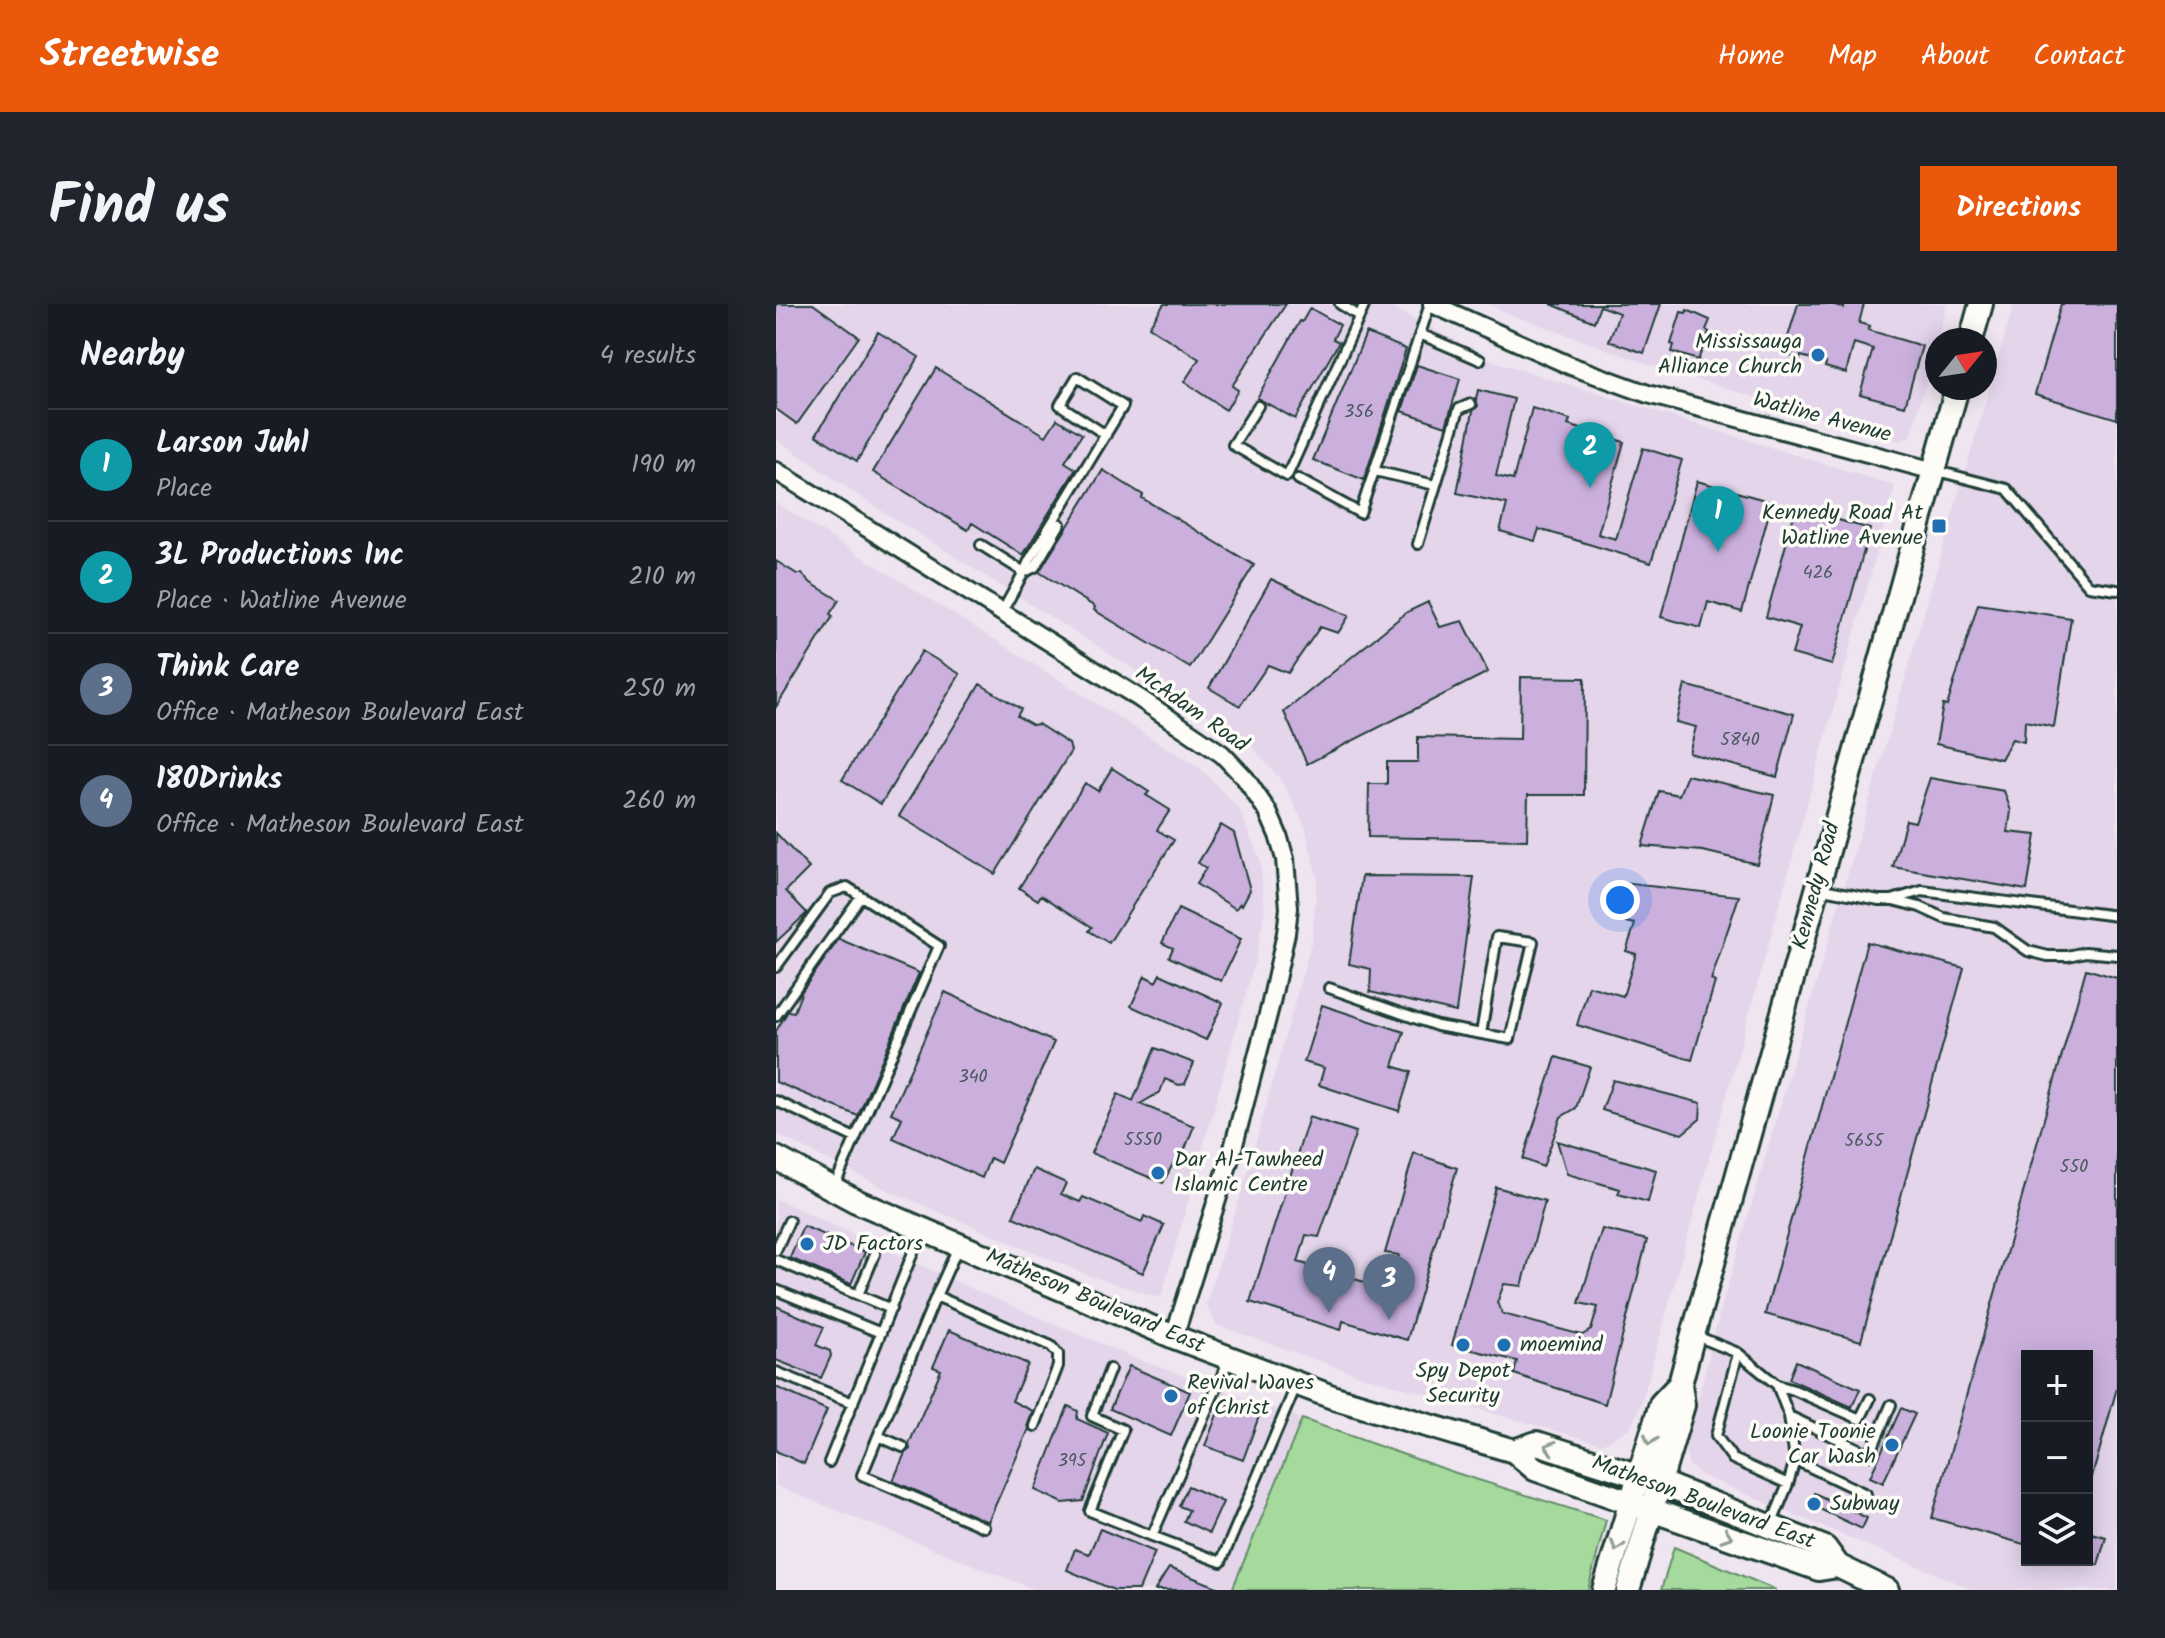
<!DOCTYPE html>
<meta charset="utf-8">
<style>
:root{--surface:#171b24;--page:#20242c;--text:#f1f3f6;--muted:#9ea1a6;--line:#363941;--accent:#ea580c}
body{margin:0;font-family:Kalam,sans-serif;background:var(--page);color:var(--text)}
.controls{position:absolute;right:24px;bottom:24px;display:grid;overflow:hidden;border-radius:0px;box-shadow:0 4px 20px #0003}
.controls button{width:72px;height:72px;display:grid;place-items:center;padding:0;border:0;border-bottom:2px solid var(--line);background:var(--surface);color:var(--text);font:40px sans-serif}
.compass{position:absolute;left:1149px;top:24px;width:72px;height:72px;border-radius:50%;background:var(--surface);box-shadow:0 4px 20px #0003;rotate:60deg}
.you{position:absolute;left:844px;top:596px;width:28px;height:28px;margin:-20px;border:6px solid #fff;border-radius:50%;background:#1a73e8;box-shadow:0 0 0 12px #1a73e833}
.badge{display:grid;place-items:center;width:52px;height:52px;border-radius:50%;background:var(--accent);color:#fff;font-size:26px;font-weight:700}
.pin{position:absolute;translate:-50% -66px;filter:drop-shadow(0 2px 4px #0008)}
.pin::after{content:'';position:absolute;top:42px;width:28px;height:24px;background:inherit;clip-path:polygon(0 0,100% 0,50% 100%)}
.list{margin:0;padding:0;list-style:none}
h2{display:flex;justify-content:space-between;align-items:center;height:104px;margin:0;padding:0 32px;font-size:34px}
h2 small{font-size:26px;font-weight:400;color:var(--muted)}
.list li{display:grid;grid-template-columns:52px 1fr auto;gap:24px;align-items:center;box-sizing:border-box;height:112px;padding:0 32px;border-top:2px solid var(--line)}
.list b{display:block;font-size:30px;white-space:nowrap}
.list p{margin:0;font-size:26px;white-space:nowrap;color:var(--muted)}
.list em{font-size:26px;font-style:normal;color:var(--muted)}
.icon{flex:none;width:44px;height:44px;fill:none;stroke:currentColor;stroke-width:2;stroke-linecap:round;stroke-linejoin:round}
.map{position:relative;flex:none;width:1341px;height:1286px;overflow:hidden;border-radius:0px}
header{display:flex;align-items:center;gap:48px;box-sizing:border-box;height:112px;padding:0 40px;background:var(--accent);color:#fff}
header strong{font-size:38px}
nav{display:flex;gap:44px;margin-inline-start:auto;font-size:28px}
.intro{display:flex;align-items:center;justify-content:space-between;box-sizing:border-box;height:192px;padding:0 48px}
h1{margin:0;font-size:56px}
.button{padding:20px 36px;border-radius:0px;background:var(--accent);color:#fff;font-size:28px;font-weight:700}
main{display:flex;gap:48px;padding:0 48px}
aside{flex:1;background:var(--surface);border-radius:0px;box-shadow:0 4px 20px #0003}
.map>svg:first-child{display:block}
.built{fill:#e4d5eb;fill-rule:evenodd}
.green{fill:#a5da9c;stroke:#628c68;stroke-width:2}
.building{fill:#cbb0de;stroke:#1f3d34;stroke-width:2}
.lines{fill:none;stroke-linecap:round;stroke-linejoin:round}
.lane-casing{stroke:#1f3d34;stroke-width:14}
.street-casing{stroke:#1f3d34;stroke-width:22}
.secondary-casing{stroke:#1f3d34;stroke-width:28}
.lane{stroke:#fdfcf7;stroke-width:8}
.street{stroke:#fdfcf7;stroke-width:16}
.secondary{stroke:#fdfcf7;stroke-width:22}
.oneway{stroke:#8e9c96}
.poi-dot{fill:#1f6fb2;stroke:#fdfcf7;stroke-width:3}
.labels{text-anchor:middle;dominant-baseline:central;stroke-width:7;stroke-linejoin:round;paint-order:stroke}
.number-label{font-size:18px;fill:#4a5a5e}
.poi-label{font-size:22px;fill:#1f3d34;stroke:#fdfcf7;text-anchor:start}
.street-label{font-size:22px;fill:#1f3d34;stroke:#fdfcf7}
</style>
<header>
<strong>Streetwise</strong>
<nav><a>Home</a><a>Map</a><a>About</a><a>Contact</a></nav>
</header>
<div class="intro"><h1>Find us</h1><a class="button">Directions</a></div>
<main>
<aside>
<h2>Nearby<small>4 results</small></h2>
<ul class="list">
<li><span class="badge" style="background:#0f9aa8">1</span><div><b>Larson Juhl</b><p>Place</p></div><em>190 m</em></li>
<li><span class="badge" style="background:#0f9aa8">2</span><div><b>3L Productions Inc</b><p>Place · Watline Avenue</p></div><em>210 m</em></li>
<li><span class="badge" style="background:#5c6f8a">3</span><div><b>Think Care</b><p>Office · Matheson Boulevard East</p></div><em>250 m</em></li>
<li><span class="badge" style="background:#5c6f8a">4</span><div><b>180Drinks</b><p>Office · Matheson Boulevard East</p></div><em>260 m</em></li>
</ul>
</aside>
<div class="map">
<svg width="1341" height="1286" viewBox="0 0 1341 1286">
<rect width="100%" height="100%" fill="#eee5f0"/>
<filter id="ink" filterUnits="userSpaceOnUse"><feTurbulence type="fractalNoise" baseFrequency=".0125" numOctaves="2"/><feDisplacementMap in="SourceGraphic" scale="16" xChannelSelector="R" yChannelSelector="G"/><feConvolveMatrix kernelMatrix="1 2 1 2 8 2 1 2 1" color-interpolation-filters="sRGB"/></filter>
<g filter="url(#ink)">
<path class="built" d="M0,0H609L723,59L1119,182L865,1101L854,1124L826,1140L583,1071L440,1021L430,1000L469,877L536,635L541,574L529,522L505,476L470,436L95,200L0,135Z
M712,0H1171L1135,132L1125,137L880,63L736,11Z
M1238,0H1341V1286H1198L924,1171L913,1161L909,1146L943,1012ZM1251,1052H1311V1256H1251Z
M0,199L425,465L463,505L484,556L489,606L479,657L385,994L314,972L116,888L0,830Z
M0,895L208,990L361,1055L526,1115L456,1286H260L0,1182Z"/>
<path class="green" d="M526,1115L680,1169L830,1216L812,1286H456Z
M898,1243L1000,1286H885Z"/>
<path class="building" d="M0,0H37L83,33L21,120L0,105Z
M388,0H510L456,82L462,86L450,106L408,78L423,55L373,23Z
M775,0H885L868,49L833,37L843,9L824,2L818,18Z
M1022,0H1056L1068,4L1069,0H1088L1083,19L1094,22L1092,26L1146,42L1129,102L1084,90L1097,45L1078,39L1070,69L1049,63L1050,59L1025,52L1024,55L1005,49L1009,36H1011Z
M1285,0H1341V115L1259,90Z
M534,4L564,21L557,35L563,38L519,115L481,94L524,17L526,18Z
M911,6L934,16L930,26L933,28L922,56L896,48L898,41L895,40L905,8L910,9Z
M102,28L143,53L81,157L40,131Z
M590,29L630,45L588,176L537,156Z
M641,61L684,75L670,122L626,107Z
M160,64L270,132L281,115L306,130L289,158L300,165L247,251L196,219L192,226L97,168Z
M702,86L738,95L720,172L737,176L756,104L794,116L792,121L848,138L822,230L840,235L867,144L906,156L875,259L763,225L759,237L724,227L731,200L681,189L697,107L702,102L700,95Z
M327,166L367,191L366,194L478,261L414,364L318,306L319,303L263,268Z
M921,177L996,198L966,308L932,298L925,324L885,313Z
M1020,204L1094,225L1056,361L1016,350L1024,323L990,313Z
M0,257L21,270H26L35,279L63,296L54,310L57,312L0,403Z
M495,275L573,312L562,329L544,323L512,369L492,361L464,402L433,384Z
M652,298L664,323L687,317L712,368L531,460L508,408L631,308Z
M1202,300L1295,314L1278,423L1249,417L1248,438L1236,435L1225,455L1160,440L1167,401L1171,402Z
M146,347L184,370L105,500L66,476Z
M745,373L809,374L808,491H752L751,536L592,533L593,480H611V458H642V433L744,435Z
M204,380L245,405L241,412L257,421L262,420L293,440L295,447L219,570L123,512Z
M909,381L1018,410L1001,473L913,449L920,423L900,418Z
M336,464L373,488L370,491L394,506L381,526L398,536L333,639L313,627L316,623L265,591L262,596L243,584L309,479L322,487Z
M911,471L998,491L981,560L927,547L866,542L883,487L903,491Z
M1154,474L1228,487L1235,507L1232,528L1260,531L1251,586L1117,563L1130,516L1139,518Z
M445,521L458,529L474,586L466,601L464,599L460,605L420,580L430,564L422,559Z
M0,529L33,564L10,587L31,609L0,638Z
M586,572L698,573L680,708L594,688L595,665L573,660Z
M846,579L963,592L935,676L939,678L916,756L801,721L813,682L847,692L860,650L850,647L859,620L836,615Z
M402,605L465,635L445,677L393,653L397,644L386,639Z
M63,635L143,669L82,812L0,778V727L12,707L18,708L26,687Z
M1091,638L1188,664L1085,1037L989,1010Z
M1310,665L1341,674V1084L1314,1180H1311V1052H1251V1241L1156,1214Z
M384,670L447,699L430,736L355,702L369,672L380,678Z
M169,688L278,738L224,859L214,854L206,874L117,834L126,814L115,809Z
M546,701L628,728L617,762L635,768L623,807L543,781L548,764L528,758Z
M379,744L418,759L409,780L403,781L389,775L384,788L364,800L418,822L402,863L397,860L387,879L315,849L342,790L357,797Z
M780,753L814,763L800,804L785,813L767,863L747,855Z
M837,776L925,799L924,815L906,830L826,806Z
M533,813L580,828L543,933L530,931L522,958L605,983L615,978L623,951L609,949L638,849L681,864L631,1036L567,1017L565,1026L474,998Z
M781,837L880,866L872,898L842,890L844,885L791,870Z
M258,865L290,879L285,890L304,898L307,893L366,918L368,912L388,921L367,969L237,913Z
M720,883L769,897L746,982L728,980L721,999L727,1010L806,1031L815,1026L822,1003L803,999L826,925L871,936L829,1100L738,1070L741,1057L676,1041Z
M27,922L89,948L75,980L14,954Z
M0,1002L48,1023L40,1041L54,1047L55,1052L45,1074L0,1056Z
M173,1026L252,1060L236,1097L257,1107L252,1120L253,1125L212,1218L117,1177L129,1149L134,1145L133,1140L165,1066L157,1063Z
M1020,1057L1084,1085L1076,1103L1013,1075Z
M353,1062L414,1088L395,1132L334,1105Z
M0,1083L51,1106L28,1160L0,1147Z
M446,1098L483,1112L467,1156L429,1142Z
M292,1102L302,1107L301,1115L332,1129L307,1197L287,1199L259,1186Z
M1125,1104L1139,1110L1107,1179L1094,1173Z
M412,1182L447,1198L433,1229L408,1217L413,1206L403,1202Z
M1038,1189L1091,1214L1086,1225L1033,1200Z
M324,1225L379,1248L363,1286H338L291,1266L299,1245L313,1250Z
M1311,1228L1330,1233L1322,1261L1311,1258Z
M393,1264L446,1285V1286H379Z"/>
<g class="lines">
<defs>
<path id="lane" d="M564,0L583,12
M644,30L704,56
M482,102L457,141L511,172L589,0
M599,167L659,181
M1161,167L1231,185L1313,282L1341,286
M522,175L584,209L654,0
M642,240L683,105L695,100
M205,241L248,268L226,308
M248,268L254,255L347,102L301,73L284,101L330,131
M249,268L259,263L284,220
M1042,584L1103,596H1116L1146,587L1341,612
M1117,596L1144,603L1168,614L1218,623L1252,647L1272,652H1292L1309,648L1341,651
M0,663L54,589L71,583L163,642L59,881
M553,684L661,722L734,735L757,638L721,633L705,730
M0,712L85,592
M0,797L79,834
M183,941L160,992L275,1042L282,1050V1062L259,1122
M0,946L13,917
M0,956L115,1005
M0,986L105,1029
M82,991L99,950
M160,992L86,1171L208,1223
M918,1031L962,1049L1001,1081L1013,1112L1019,1156L1012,1180L996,1219
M962,1049L940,1132L957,1155L1012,1180
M453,1055L376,1232L445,1258L520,1082
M334,1065L316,1112L347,1126L314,1207L376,1232
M0,1068L77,1099
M1001,1081L1018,1086L1084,1115L1094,1095
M1013,1112L1094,1150L1115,1101
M102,1132L127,1143
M1019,1156L1090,1190
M53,1158L146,926"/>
<path id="street" d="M656,0L795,62L872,90L1158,167
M0,167L363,394L446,450L469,474L492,508L502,531L509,555L513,604L510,629L494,703L456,848L398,1033"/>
<path id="secondary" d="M1195,36L1205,0
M0,854L80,897L398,1033L559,1094L738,1147L759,1165L1043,1265L1062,1262
M738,1147L761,1139L885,1179L1049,1244L1062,1262L1111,1286
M828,1286L885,1100L904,1080
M852,1286L907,1101L904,1080L917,1031L1181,84"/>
</defs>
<use href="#lane" class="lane-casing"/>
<use href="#street" class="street-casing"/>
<use href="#secondary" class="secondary-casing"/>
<use href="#lane" class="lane"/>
<use href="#street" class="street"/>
<use href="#secondary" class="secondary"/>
</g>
<defs><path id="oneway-chevron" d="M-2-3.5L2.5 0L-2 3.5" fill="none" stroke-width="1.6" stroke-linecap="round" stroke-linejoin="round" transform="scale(2)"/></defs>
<g class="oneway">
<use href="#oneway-chevron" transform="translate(874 1136) rotate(107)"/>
<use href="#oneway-chevron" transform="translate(774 1143) rotate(-163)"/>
<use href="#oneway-chevron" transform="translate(951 1232) rotate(19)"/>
<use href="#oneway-chevron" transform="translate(841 1242) rotate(107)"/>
</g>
</g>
<g class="poi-dot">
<circle cx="1042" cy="51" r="8"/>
<rect x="1155" y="214" width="16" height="16" rx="4"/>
<circle cx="382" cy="869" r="8"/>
<circle cx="31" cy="940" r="8"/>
<circle cx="687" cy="1041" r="8"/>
<circle cx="728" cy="1041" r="8"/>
<circle cx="395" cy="1092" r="8"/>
<circle cx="1116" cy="1141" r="8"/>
<circle cx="1038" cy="1200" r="8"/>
</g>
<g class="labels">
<g class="number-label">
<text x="583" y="108">356</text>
<text x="1042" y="269">426</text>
<text x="964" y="436">5840</text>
<text x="197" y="773">340</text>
<text x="367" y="836">5550</text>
<text x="1088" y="837">5655</text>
<text x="1298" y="863">550</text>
<text x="296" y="1157">395</text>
</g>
<g class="poi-label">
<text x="1026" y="38" text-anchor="end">Mississauga<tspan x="1026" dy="25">Alliance Church</tspan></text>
<text x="1147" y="209" text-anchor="end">Kennedy Road At<tspan x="1147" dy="25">Watline Avenue</tspan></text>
<text x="398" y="856">Dar Al-Tawheed<tspan x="398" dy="25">Islamic Centre</tspan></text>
<text x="47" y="940">JD Factors</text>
<text x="744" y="1041">moemind</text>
<text x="687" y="1067" text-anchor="middle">Spy Depot<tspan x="687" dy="25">Security</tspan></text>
<text x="411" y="1079">Revival Waves<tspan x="411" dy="25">of Christ</tspan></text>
<text x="1100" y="1128" text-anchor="end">Loonie Toonie<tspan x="1100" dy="25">Car Wash</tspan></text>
<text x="1054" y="1200">Subway</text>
</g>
<g class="street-label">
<text transform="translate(1046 114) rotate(15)">Watline Avenue</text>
<text transform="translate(415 406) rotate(35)">McAdam Road</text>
<text transform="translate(1041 582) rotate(-75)">Kennedy Road</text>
<text transform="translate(319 998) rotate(23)">Matheson Boulevard East</text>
<text transform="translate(927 1199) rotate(20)">Matheson Boulevard East</text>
</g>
</g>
</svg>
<div class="controls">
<button>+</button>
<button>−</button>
<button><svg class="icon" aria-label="layers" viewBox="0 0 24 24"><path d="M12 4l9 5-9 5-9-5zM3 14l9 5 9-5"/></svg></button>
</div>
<svg class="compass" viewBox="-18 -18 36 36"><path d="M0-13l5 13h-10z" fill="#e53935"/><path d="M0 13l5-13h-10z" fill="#9ea1a6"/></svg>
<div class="you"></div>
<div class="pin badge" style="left:942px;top:248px;background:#0f9aa8">1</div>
<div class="pin badge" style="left:814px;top:184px;background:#0f9aa8">2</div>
<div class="pin badge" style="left:613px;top:1016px;background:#5c6f8a">3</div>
<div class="pin badge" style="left:553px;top:1009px;background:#5c6f8a">4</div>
</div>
</main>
